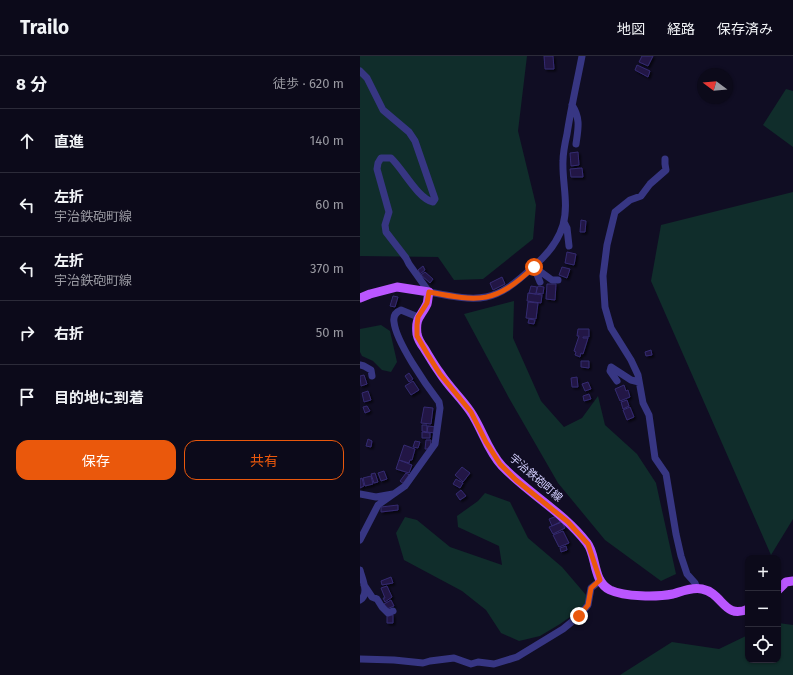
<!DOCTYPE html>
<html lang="ja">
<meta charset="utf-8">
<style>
:root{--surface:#0c0a1a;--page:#151323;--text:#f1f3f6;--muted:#9a9aa2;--line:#2c2b39;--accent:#ea580c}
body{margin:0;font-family:"Fira Sans","Noto Sans JP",sans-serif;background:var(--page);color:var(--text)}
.controls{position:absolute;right:12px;bottom:12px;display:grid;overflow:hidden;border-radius:8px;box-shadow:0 1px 3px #0004}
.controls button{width:36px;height:36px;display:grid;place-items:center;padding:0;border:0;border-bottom:1px solid var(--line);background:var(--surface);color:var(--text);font:20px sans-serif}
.compass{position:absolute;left:337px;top:12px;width:36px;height:36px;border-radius:50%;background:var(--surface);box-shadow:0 1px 3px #0004;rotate:286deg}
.stop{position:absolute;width:12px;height:12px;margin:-9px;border:3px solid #ea580c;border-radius:50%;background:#fff}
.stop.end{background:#ea580c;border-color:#fff;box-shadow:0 1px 4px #0008}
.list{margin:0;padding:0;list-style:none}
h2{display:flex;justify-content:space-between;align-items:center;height:52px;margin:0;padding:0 16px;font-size:17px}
h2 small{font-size:13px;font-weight:400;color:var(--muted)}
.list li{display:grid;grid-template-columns:26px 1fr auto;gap:12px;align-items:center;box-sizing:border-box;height:64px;padding:0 16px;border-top:1px solid var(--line)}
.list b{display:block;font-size:15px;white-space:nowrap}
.list p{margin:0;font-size:13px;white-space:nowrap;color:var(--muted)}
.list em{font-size:13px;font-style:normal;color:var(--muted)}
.actions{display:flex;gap:8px;padding:12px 16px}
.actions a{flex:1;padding:9px 0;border:1px solid var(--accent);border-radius:12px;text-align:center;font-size:14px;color:var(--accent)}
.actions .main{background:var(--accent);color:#fff}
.icon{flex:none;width:22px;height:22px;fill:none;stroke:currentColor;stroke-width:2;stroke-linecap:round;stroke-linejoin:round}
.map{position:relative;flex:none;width:433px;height:619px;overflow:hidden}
header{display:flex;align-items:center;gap:24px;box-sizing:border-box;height:56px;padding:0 20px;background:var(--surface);border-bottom:1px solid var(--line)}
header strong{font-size:19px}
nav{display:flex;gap:22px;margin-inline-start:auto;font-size:14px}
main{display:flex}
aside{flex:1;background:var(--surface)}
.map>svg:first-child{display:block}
.green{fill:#102d2b}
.building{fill:#201844;stroke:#352a71;filter:url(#shadow)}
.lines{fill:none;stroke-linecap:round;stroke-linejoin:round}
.minor{stroke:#373683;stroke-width:7}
.major{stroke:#ba56ff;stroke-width:9}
.route{stroke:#ea580c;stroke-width:5}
.labels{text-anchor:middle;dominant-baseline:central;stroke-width:3;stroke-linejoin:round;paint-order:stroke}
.street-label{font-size:11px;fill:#d3cfff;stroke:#100d23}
</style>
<header>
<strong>Trailo</strong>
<nav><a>地図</a><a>経路</a><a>保存済み</a></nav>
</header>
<main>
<aside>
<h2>8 分<small>徒歩 · 620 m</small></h2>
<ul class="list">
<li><svg class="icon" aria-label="ahead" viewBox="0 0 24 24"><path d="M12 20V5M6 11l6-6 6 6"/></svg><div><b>直進</b></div><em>140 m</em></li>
<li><svg class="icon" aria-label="left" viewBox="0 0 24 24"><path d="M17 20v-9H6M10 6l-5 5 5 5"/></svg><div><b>左折</b><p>宇治鉄砲町線</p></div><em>60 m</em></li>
<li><svg class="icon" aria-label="left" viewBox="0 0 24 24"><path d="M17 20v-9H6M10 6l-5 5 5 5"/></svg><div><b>左折</b><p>宇治鉄砲町線</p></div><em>370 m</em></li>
<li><svg class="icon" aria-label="right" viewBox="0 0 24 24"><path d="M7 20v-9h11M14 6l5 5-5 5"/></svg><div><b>右折</b></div><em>50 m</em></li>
<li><svg class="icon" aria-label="arrive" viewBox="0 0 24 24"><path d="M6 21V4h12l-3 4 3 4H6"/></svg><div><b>目的地に到着</b></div></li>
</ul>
<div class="actions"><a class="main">保存</a><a>共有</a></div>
</aside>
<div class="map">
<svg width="433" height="619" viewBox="0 0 433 619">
<defs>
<filter id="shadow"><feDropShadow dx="2" dy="2" stdDeviation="1" flood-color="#0009"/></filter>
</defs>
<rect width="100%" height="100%" fill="#100d23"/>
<path class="green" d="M0,0H167L158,75L176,149L173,183L123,223L94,224L78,201L0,200Z
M426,33L433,35V91L403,69Z
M433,136V463L411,499L291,225L301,169Z
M154,245L153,282L181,345L204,371L222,362L238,340L245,369L277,398L296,427L316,518L301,525L245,484L198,427L149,342L104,258Z
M21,269L30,275L37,306L31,316L22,314L13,305L2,300L0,296V273Z
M125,437L150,446L168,482L202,511L226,539L227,549L200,568L180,580L159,585L141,577L126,554L102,535L44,504L36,477L45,461L57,464L90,491L142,509L139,490L98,471L97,460L118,445Z
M418,567L433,569V619H260L312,586L359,593L388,579V604H418Z"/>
<path class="building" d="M184,0H193L194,13H185Z
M282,0H293L288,10L279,6Z
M277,9L290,15L288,21L275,14Z
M218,96L219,109L211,110L210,97Z
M222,112L223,121H211L210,113Z
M221,164L226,165L225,176H220Z
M207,196L216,198L214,209L205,207Z
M63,210L65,214L60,218L58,214Z
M202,211L210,213L207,222L199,219Z
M65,216L73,223L70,227L61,219Z
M142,221L145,228L133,234L130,227Z
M187,228H196L195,244L186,243Z
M171,230L177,231L176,238L169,237Z
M178,230L184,231L183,238L176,237Z
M168,237L182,239L181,247L167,245Z
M33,240L38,241L35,251L30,250Z
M168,246L178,247L176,263L166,262Z
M169,263L175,264L174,268L168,267Z
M218,273H229V281H223V282H228L223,298L221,297L220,301L215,299L216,296L214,295L219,280H217Z
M291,294L292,299L286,300L285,296Z
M221,305H229V312L221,311Z
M49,317L53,323L49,326L45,320Z
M4,319L7,328L1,330L0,320Z
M217,321L218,331H212L211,322Z
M53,325L59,334L51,339L45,330Z
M228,326L231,333L225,335L222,328Z
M264,329L266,335L268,334L270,341L260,345L255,333Z
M8,335L11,344L4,346L2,337Z
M229,338L231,343L224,345L223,340Z
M267,344L269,350L263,353L261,346Z
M7,350L10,355L5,357L3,351Z
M64,351L73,352L71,368L61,367Z
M270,351L274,361L267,364L263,354Z
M62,369H67V376L62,375Z
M68,370L76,371L75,377L67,376Z
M62,376L70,377V382H62Z
M8,383L12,385L11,391L6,390Z
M66,384H71L70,393H65Z
M55,385L60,386L58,392L53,391Z
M44,389L55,393L52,404H50L49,407L39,404Z
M39,404L52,409L49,417L36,413Z
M102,411L110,417L103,426L95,419Z
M24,415L27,423L21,425L18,417Z
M15,417L18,426L14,427L11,418Z
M46,417L51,420L45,429L40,425Z
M11,420L13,428L5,430L3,422Z
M2,422L4,430L0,432V423Z
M96,423L103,427L100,432L93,428Z
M101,434L106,440L100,444L96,438Z
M38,449V454L21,456V451Z
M197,460L200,466L192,470L189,463Z
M202,466L205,472L193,478L189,471Z
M203,475L209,487L199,491L193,479Z
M206,490L207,494L201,496L200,492Z
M31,521L33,527L22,529L21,525Z
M27,530L32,541L25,546L23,542H25L21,532Z
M31,544L34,550L27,553L24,548Z
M27,559H33V567H27Z"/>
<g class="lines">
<path class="minor" d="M0,15L7,22L23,54L49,76L55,85L75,143L73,146C58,143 43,113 31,102H21L18,107L17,113L29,156L25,169L26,176L46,202L49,208L69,236C121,246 134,248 174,210C187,199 198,186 203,169C209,148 202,126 203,105C203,96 205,87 207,78C211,52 217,26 222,0
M212,49C221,63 218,73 216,88
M305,103V108L306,114L290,128L281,140L270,144L255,156L247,189L243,220L245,251L251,272L271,304L278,319L283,347L289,359L295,402L306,418L316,478L321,500L327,518L335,527L337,532
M204,166L207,172L209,190
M174,211L192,224H198
M174,211L180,226
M0,309L4,310L11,314L12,320
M257,325L250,315L251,311L271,324L279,326
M0,438L16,441L33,438
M0,484L18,449L45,430L75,388L80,352L79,346C66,329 36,286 34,266C33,260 36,256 41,254L58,261
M0,514C2,523 10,538 0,544
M4,529L12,541L17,543L22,551L28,557L33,555
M0,603L34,604L63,607L70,605L94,602L111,608L118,606L134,608L157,601L203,573L219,560L228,549L231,532L241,524"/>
<path class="major" d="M0,242L10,238L37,231L69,236C68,240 68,245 67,248C61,261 55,261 57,278C58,283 61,288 64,292C69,300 74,309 80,317C89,331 101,342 110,355C122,372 127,394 142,410C168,437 203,456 227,487C237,499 232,525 250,534C265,541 297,541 313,538C323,535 332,531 342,533C363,537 364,564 388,553
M418,534L426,526L433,525"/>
</g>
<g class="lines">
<path class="route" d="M174,211C134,248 121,246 69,236L67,247L58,261L57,269V280L68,299L80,318L111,356L126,386L140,408L156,424L208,466L228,488L240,524L231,532L228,549L219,560"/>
</g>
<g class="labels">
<g class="street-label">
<text transform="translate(176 422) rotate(41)">宇治鉄砲町線</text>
</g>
</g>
</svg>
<div class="controls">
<button>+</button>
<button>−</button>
<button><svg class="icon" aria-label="locate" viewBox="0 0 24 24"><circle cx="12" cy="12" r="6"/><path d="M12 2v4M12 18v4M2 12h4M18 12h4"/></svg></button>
</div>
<svg class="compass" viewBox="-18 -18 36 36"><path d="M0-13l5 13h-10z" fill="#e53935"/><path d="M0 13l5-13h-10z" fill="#9a9aa2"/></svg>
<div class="stop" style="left:174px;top:211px"></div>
<div class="stop end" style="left:219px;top:560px"></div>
</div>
</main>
